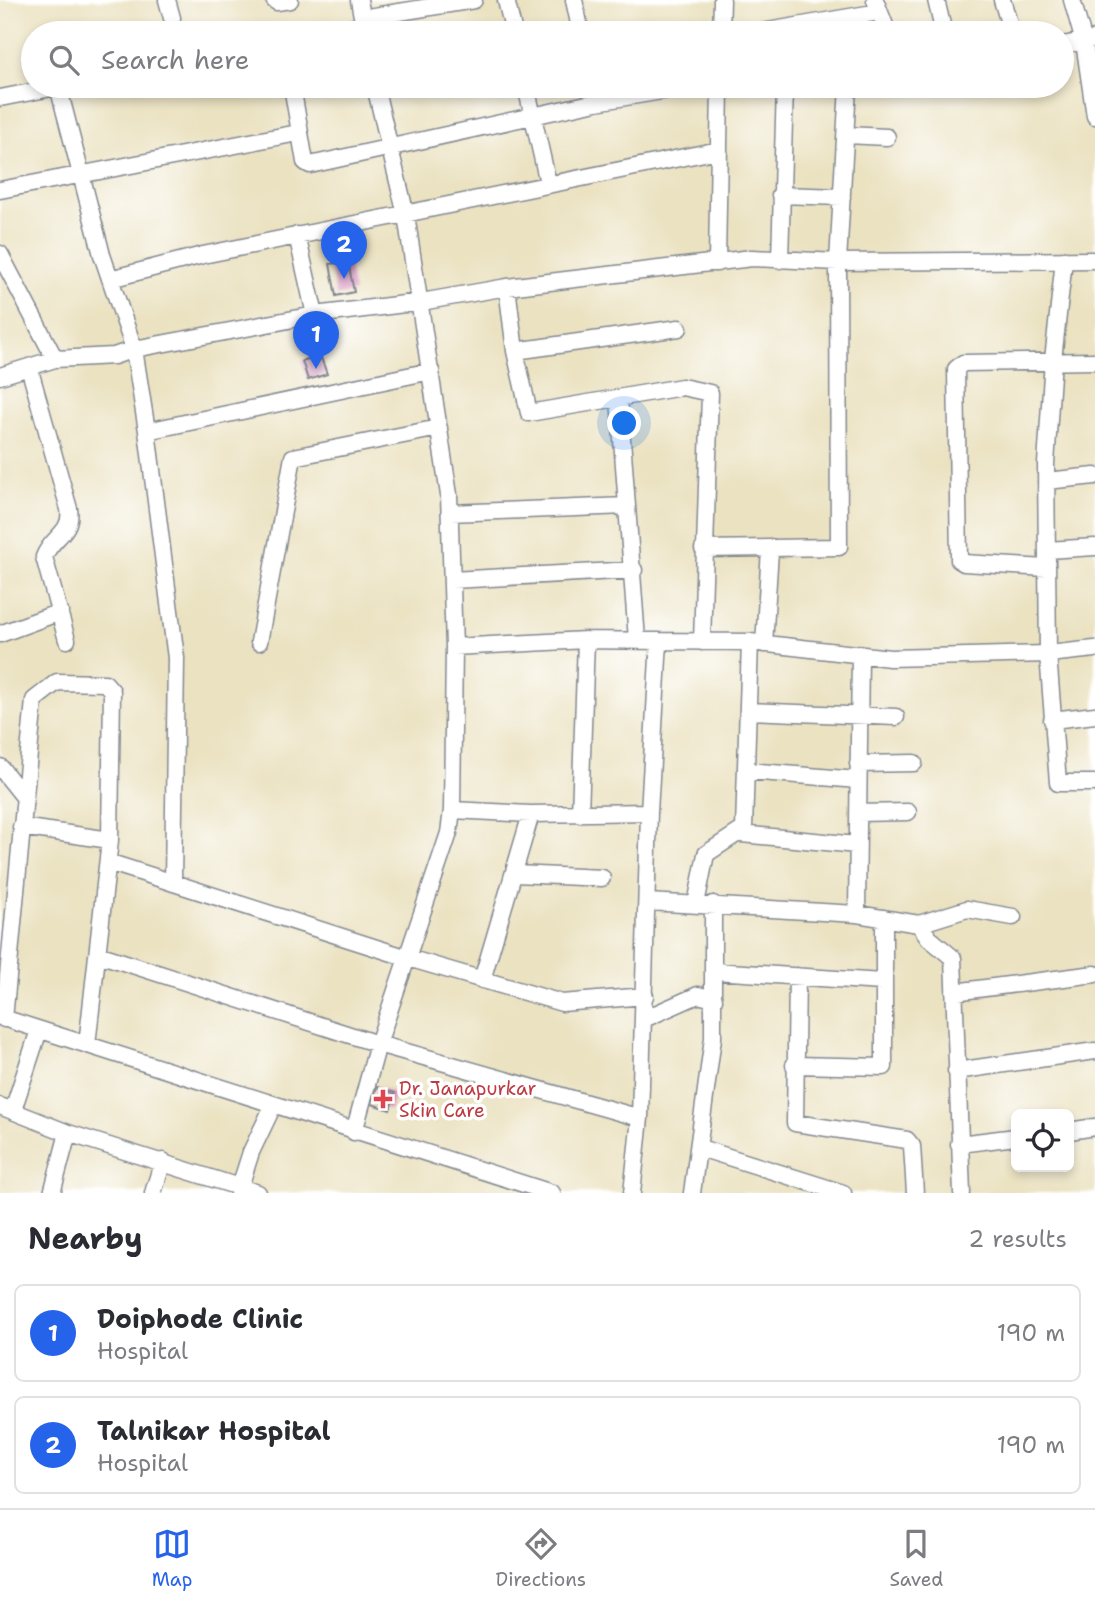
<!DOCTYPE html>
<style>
:root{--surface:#fff;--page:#f2f2f3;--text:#2b2b33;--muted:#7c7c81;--line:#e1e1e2;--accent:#2563eb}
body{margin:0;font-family:"Shantell Sans",sans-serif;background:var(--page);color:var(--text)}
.controls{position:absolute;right:21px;bottom:21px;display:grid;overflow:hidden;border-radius:10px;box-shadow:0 4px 10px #0003}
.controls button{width:63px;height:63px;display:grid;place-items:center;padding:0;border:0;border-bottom:2px solid var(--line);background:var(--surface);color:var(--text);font:35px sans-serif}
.you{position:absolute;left:625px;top:424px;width:24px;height:24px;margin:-18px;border:5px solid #fff;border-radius:50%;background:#1a73e8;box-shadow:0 0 0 10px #1a73e833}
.badge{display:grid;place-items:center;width:46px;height:46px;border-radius:50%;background:var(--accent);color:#fff;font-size:23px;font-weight:700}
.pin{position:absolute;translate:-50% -58px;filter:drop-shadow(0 2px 4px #0008)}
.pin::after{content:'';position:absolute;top:37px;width:24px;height:21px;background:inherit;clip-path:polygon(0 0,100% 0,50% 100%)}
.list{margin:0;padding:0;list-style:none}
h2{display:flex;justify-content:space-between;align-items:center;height:91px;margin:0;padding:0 28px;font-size:30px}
h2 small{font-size:23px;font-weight:400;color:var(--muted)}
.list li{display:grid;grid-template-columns:46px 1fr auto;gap:21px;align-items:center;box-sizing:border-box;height:98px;margin:0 14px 14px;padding:0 14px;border:2px solid var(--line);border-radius:10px}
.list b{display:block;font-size:26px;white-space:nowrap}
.list p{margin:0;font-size:23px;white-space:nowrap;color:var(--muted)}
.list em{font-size:23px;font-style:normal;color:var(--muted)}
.icon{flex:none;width:38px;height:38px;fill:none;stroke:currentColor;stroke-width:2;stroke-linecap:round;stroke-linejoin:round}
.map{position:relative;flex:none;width:1095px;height:1193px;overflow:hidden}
.search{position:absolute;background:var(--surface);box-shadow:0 4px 10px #0003;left:21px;right:21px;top:21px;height:77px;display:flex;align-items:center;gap:18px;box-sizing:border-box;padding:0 24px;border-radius:38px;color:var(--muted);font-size:26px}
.sheet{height:315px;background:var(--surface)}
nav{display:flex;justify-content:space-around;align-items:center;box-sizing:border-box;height:98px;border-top:2px solid var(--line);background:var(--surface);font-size:19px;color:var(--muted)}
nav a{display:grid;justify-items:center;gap:4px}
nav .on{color:var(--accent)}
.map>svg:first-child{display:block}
.building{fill:#d98ebf}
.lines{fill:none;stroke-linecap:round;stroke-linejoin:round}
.minor-casing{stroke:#838890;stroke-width:19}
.minor{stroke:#fff;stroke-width:16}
.health-dot{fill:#e0444e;stroke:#fff;stroke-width:2.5}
.labels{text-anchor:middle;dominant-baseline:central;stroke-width:7;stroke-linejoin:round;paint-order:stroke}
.health-label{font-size:19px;fill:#be3a42;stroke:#fff;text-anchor:start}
</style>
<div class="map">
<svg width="1095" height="1193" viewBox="0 0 1095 1193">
<rect width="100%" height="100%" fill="#fff"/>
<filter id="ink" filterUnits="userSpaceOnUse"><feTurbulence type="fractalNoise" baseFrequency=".0143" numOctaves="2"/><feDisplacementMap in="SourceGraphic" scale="14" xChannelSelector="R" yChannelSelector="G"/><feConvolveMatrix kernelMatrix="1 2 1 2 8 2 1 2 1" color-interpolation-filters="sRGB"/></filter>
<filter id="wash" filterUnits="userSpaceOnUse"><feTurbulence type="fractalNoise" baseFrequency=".00686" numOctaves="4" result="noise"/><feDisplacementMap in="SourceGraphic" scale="28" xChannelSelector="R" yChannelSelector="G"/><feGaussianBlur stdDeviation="1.57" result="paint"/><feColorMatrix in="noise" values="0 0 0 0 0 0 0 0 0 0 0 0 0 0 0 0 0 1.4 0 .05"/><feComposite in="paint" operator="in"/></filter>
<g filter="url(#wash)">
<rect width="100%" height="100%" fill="#ebe2c1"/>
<g id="blocks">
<path class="building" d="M348,261L354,292L336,296L330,264Z
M320,355L327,374L308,380L302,361Z
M377,1087L395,1093L390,1110L372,1104Z"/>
</g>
</g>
<g filter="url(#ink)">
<use href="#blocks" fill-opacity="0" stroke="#838890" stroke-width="2"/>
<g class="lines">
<defs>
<path id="minor" d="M167,0L172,18
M274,0L277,2L290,0
M359,0L364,27
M506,0L514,33
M574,0L581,33
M875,0L888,33
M936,0L944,33
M1002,0L1012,33
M1072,0L1084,42L1095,116
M362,18L474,0
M325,33L363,25
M721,33L722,0
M756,33L879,12
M1062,45L1095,39
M58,86L102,255L134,349L147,431L176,658L173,883
M292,86L305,162L310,165L596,102L692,86
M375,86L406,215L449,495L454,647L586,640L659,641
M526,86L548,183
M0,98L62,86
M846,135L887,137
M0,190L298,133
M780,195L842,197
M297,235L315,315
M0,254L55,359
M780,260L785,86
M717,263L720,86
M110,279L203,255L719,150
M507,287L515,351L529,413L682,387L710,393L702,642
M515,351L679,328
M29,367L69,509C73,533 51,537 44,557L67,640
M0,376L55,359L114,356L134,349L315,315L421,302L507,287L752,258L838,262L1095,260
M619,399L637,640
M147,431L431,371
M1046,481L1095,476
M450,513L627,506
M703,549L839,547L838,262L848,86
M1047,550L1095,547
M1047,568L964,563L959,560L956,369L963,363L1095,361
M452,580L634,570
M0,634L60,612
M259,642L293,457L439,428
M764,644L770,550
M1095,649L1048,654L1058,783H1095
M749,711L896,717
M1052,720L1095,715
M858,764L914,763
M0,767L24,797
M748,771L858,780
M452,810L531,814L649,812
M858,813L908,812
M580,814L586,640
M21,827L110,840
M741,834L857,845
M108,862L408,958L562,1003L645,996
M516,874L602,878
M648,902L857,914L919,924L967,909L1013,917
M696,904L706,854L744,829L750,642
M857,914L860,654
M919,924L929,938L953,958L962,1193
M98,954L378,1044L640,1118
M714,971L882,982
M797,976L795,1123L907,1140L912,1146L915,1193
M482,980L531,814
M954,992L1095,974
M0,1017L552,1193
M4,1019L34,700L57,682L105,683L112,691L110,840L87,1045
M644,1019L698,995L714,999
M794,1065L884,1067V918
M956,1071L1095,1051
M0,1106L68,1133L258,1193
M13,1110L39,1030
M1069,1131L1095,1127
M354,1132L378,1044L449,833L452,810L454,647
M959,1144L1016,1137
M700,1148L843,1193
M52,1193L68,1133
M153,1193L163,1161
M238,1193L251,1152L273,1106
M632,1193L640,1118L649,812L659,641L750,642L890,658L1048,654L1046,464L1053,360L1064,260
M692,1193L713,1038V904"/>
</defs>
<use href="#minor" class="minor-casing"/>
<use href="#minor" class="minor"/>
</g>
</g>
<path class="health-dot" d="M379.5 1088.5h7v7h7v7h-7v7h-7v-7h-7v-7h7z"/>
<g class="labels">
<g class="health-label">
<text x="399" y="1088">Dr. Janapurkar<tspan x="399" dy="22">Skin Care</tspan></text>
</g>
</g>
</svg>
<div class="controls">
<button><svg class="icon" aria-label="locate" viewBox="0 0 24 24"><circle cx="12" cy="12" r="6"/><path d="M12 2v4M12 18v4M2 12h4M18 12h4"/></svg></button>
</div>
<div class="you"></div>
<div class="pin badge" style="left:316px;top:369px">1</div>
<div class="pin badge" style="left:344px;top:279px">2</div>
<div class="search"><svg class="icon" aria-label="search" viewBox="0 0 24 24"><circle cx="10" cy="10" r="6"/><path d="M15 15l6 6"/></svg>Search here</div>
</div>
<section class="sheet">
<h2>Nearby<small>2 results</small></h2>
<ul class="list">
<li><span class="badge">1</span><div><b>Doiphode Clinic</b><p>Hospital</p></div><em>190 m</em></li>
<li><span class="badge">2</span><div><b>Talnikar Hospital</b><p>Hospital</p></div><em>190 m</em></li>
</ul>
</section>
<nav>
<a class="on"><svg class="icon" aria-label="map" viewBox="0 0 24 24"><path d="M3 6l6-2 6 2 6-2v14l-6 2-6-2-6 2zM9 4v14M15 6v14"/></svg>Map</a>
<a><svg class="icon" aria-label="directions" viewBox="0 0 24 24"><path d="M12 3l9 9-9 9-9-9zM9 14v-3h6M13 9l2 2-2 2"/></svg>Directions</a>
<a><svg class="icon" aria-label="saved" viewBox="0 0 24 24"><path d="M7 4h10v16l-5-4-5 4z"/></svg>Saved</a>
</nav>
